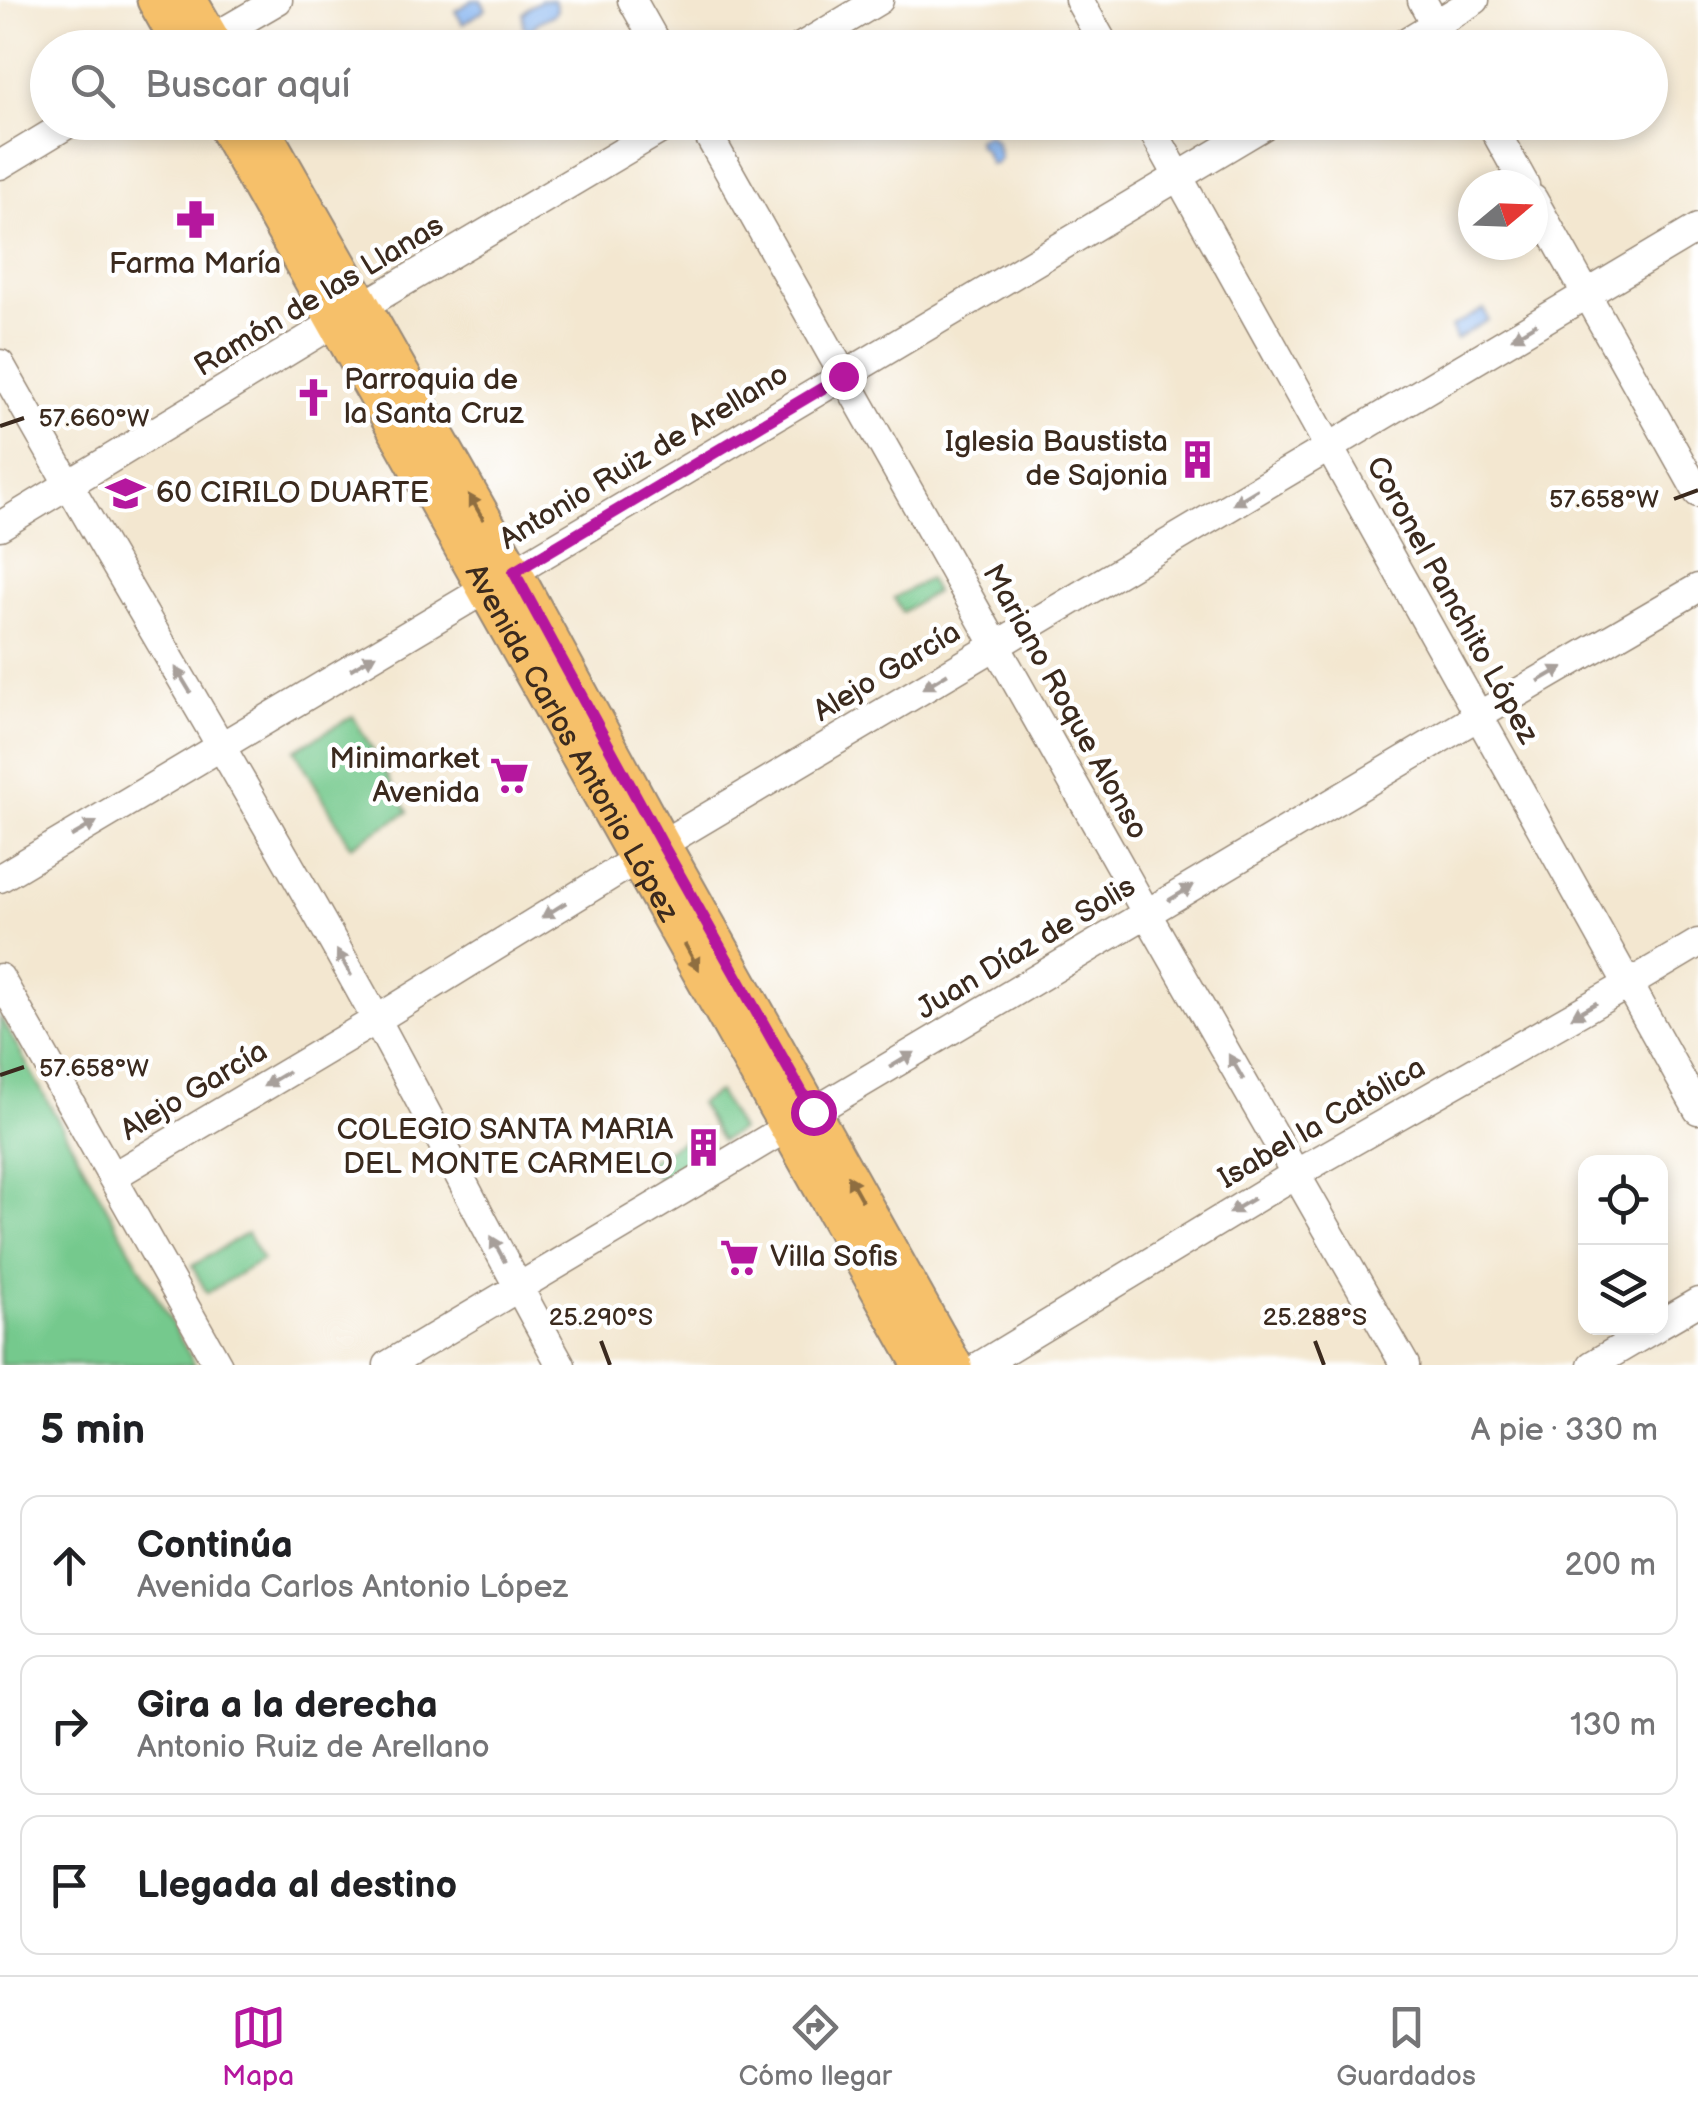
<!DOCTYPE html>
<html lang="es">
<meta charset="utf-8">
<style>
:root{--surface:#fff;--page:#f2f2f2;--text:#202124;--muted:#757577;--line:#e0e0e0;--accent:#b5179e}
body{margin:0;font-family:"Balsamiq Sans",sans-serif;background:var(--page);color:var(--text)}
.controls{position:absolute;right:30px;bottom:30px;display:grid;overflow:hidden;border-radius:20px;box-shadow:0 5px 15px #0003}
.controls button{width:90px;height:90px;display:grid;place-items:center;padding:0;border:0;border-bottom:2px solid var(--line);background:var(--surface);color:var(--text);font:50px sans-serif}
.compass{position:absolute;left:1458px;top:170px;width:90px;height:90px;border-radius:50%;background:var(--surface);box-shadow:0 5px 15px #0003;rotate:71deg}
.stop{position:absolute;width:30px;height:30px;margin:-22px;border:8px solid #b5179e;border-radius:50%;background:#fff}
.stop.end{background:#b5179e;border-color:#fff;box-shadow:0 2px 10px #0008}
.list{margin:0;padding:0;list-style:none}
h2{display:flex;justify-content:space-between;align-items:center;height:130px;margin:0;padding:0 40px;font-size:42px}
h2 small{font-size:32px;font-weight:400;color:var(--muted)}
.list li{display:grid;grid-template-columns:65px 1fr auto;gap:30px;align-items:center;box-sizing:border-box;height:140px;margin:0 20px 20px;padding:0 20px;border:2px solid var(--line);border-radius:20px}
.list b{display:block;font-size:38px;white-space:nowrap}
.list p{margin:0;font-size:32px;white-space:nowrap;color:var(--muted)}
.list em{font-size:32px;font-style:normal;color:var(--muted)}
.icon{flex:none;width:55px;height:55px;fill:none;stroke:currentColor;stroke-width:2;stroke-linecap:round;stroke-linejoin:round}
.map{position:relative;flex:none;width:1698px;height:1365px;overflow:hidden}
.search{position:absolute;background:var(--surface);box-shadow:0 5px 15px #0003;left:30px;right:30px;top:30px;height:110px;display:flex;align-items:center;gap:25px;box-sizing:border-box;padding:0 35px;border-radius:55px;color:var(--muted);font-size:38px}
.sheet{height:610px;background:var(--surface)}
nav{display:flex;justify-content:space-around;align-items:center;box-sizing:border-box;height:140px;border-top:2px solid var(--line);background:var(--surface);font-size:28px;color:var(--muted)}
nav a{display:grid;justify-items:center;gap:5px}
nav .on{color:var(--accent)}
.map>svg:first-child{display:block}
.green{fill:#75c98d;stroke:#587a56;stroke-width:2.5}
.water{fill:#84b3ef;stroke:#606e86;stroke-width:2.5}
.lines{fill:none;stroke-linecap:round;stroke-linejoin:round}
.minor-casing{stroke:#978877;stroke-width:31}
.major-casing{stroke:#978877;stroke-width:39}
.minor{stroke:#fff;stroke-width:28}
.major{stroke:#f6c06b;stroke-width:35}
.oneway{fill:#a79f9a}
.oneway2{fill:#8f6e41}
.route{stroke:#b5179e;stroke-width:12}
.ticks{fill:none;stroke:#3b2a1e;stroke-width:4}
.labels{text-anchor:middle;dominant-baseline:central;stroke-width:9;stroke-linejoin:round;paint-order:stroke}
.poi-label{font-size:30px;fill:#3b2a1e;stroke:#fff;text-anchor:start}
.street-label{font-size:30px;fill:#3b2a1e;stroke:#fff}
.ticks-label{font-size:25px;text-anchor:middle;fill:#3b2a1e;stroke:#fff;stroke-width:9;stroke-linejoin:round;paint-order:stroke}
</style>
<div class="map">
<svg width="1698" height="1365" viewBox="0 0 1698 1365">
<rect width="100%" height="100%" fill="#fff"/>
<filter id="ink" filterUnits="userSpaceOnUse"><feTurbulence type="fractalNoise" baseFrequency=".01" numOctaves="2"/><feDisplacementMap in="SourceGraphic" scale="20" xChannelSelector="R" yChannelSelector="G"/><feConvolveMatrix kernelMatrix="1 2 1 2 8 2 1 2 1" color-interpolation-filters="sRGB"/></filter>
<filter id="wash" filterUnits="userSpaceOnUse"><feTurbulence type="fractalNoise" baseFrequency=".0048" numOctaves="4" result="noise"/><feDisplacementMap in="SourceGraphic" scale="40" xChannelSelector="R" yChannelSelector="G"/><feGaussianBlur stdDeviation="2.25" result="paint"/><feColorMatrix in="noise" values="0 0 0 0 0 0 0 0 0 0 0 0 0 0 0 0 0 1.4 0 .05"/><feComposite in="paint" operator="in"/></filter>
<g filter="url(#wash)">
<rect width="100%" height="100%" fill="#f3e7d0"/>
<path class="green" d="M928,579L935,592L902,612L894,598Z
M353,716L408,812L351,846L295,750Z
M0,1016L195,1365H0Z
M718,1092L740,1130L721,1141L699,1103Z
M702,1129L715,1152L662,1185L647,1162Z
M247,1233L262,1260L207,1293L192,1266Z"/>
<path class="water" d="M473,0H481L486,9L463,24L455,11Z
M542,0H554L557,9L555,14L540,21L529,31L523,26V13L529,7Z
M987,134C997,138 998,148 1000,158L995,164H990L984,150L978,145L977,139Z
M1484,309L1488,320L1456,339L1451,327Z"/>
</g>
<g filter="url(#ink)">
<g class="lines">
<defs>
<path id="minor" d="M632,0L659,48
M1079,0L1106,48
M1422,0L1448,48
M197,47L278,0
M799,48L879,0
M1396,48L1475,0
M701,122L1147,914L1405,1365
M1148,122L1698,1110
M1490,122L1525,185
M0,165L71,122
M1533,199L1698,493
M0,364C123,583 255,798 376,1019C439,1134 497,1251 561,1365
M0,526L321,331L673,122
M0,878L1270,122
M0,978L218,1365
M112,1177L376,1020L637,859L1698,228
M1660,1324L1698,1302
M388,1365L1480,715L1698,588
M981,1365L1297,1173L1629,984L1698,943
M1592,1365L1655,1328"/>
<g id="major">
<path d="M155,0L182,48"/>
<path d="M189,0L217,48"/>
<path id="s1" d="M223,122L921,1365"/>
<path d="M258,122L514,572L662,844L954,1365"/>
</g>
</defs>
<use href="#minor" class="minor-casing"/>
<use href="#major" class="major-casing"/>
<use href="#minor" class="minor"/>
<use href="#major" class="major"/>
</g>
<defs><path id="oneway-solid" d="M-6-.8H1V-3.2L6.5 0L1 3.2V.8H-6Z" transform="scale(2.5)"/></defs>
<g class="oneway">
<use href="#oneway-solid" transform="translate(1524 331) rotate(149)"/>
<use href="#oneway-solid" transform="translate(1245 497) rotate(149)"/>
<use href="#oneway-solid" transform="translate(363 662) rotate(-31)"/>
<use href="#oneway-solid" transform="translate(1551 674) rotate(-30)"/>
<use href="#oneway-solid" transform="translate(183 680) rotate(-121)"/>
<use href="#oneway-solid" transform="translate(935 681) rotate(149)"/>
<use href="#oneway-solid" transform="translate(84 829) rotate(-30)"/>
<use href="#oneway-solid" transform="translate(1181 893) rotate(-31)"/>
<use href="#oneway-solid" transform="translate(554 910) rotate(148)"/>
<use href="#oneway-solid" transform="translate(344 963) rotate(-119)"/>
<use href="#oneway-solid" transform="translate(1584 1010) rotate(150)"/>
<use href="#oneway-solid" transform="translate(902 1060) rotate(-31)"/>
<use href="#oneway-solid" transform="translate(1236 1067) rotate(-120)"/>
<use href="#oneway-solid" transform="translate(276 1079) rotate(149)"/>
<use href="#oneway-solid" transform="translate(1241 1206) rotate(149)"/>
<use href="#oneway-solid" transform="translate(498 1249) rotate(-118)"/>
</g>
<g class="oneway2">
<use href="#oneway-solid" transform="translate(476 507) rotate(-120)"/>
<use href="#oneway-solid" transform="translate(692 957) rotate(61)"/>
<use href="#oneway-solid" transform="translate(855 1188) rotate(-119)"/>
</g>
</g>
<g class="lines" filter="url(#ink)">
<path class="route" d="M813,1112L662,844L514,572L843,376"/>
</g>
<path class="ticks" d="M0,426L24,418M1674,499L1698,490M0,1075L24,1067M601,1341L610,1365M1315,1341L1324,1365"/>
<defs>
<symbol id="pharmacy-bare" viewBox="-9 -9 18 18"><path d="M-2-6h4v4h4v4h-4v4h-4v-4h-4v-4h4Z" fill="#b5179e" stroke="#fff" stroke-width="2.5" paint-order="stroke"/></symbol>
<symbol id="church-bare" viewBox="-9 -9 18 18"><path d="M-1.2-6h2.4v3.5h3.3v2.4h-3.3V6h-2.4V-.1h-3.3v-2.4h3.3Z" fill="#b5179e" stroke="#fff" stroke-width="2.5" paint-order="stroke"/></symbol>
<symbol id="building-bare" viewBox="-9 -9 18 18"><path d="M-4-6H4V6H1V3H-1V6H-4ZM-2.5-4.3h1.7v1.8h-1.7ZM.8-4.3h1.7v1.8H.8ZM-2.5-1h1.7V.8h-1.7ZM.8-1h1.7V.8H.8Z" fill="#b5179e" stroke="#fff" stroke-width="2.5" paint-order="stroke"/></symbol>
<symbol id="school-bare" viewBox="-9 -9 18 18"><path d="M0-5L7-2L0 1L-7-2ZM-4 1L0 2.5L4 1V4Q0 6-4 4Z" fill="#b5179e" stroke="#fff" stroke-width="2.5" paint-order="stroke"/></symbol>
<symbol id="supermarket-bare" viewBox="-9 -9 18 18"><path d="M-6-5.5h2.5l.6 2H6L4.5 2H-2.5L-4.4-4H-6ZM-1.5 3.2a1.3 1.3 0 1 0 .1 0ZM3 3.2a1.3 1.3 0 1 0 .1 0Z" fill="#b5179e" stroke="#fff" stroke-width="2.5" paint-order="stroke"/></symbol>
</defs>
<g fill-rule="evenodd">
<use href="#pharmacy-bare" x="168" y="192" width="55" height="55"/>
<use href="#church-bare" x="286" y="370" width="55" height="55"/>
<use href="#building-bare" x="1170" y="432" width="55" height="55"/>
<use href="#school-bare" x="98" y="466" width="55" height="55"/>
<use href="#supermarket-bare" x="482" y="748" width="55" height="55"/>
<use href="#building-bare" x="676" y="1120" width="55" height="55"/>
<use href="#supermarket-bare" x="712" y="1230" width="55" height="55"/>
</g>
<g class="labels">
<g class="poi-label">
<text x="195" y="264" text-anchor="middle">Farma María</text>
<text x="344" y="380">Parroquia de<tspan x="344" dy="34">la Santa Cruz</tspan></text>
<text x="1168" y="442" text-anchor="end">Iglesia Baustista<tspan x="1168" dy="34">de Sajonia</tspan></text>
<text x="156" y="493">60 CIRILO DUARTE</text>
<text x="480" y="759" text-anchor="end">Minimarket<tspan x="480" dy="34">Avenida</tspan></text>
<text x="673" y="1130" text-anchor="end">COLEGIO SANTA MARIA<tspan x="673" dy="34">DEL MONTE CARMELO</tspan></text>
<text x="770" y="1257">Villa Sofis</text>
</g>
<g class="street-label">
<text transform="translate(319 296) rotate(-31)">Ramón de las Llanas</text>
<text transform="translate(644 457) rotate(-31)">Antonio Ruiz de Arellano</text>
<text transform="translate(1452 600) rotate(61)">Coronel Panchito López</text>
<text transform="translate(887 672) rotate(-31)">Alejo García</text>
<text transform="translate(1065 702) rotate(61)">Mariano Roque Alonso</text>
<text stroke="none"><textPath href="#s1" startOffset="712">Avenida Carlos Antonio López</textPath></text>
<text transform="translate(1026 948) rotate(-31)">Juan Díaz de Solis</text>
<text transform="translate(194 1091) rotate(-31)">Alejo García</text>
<text transform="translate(1322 1123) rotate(-30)">Isabel la Católica</text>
</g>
</g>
<g class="ticks-label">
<text x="94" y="426">57.660°W</text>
<text x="1604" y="507">57.658°W</text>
<text x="94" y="1076">57.658°W</text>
<text x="601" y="1325">25.290°S</text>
<text x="1315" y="1325">25.288°S</text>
</g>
</svg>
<div class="controls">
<button><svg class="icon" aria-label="locate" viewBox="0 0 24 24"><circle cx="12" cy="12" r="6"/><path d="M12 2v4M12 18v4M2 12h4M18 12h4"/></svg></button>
<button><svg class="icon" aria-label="layers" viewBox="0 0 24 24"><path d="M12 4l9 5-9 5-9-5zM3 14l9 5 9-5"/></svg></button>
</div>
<svg class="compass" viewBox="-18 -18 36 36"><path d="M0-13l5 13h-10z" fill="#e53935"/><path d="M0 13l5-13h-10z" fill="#757577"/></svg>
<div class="stop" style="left:813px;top:1112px"></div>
<div class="stop end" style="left:843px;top:376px"></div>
<div class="search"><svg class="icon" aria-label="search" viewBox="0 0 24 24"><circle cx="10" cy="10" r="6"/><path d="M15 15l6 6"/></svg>Buscar aquí</div>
</div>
<section class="sheet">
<h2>5 min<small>A pie · 330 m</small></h2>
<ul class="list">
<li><svg class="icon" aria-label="ahead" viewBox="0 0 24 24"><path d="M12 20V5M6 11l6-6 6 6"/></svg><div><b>Continúa</b><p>Avenida Carlos Antonio López</p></div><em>200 m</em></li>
<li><svg class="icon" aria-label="right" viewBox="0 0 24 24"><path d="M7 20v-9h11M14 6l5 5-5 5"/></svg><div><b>Gira a la derecha</b><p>Antonio Ruiz de Arellano</p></div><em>130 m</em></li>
<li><svg class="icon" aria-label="arrive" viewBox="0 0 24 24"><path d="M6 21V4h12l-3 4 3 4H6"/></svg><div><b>Llegada al destino</b></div></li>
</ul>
</section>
<nav>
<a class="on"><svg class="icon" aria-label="map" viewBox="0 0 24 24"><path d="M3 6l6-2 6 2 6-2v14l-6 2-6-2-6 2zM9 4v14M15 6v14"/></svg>Mapa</a>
<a><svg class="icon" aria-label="directions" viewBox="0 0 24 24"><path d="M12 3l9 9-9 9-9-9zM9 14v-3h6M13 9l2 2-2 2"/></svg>Cómo llegar</a>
<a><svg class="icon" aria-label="saved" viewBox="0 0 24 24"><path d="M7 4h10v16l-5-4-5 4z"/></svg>Guardados</a>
</nav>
